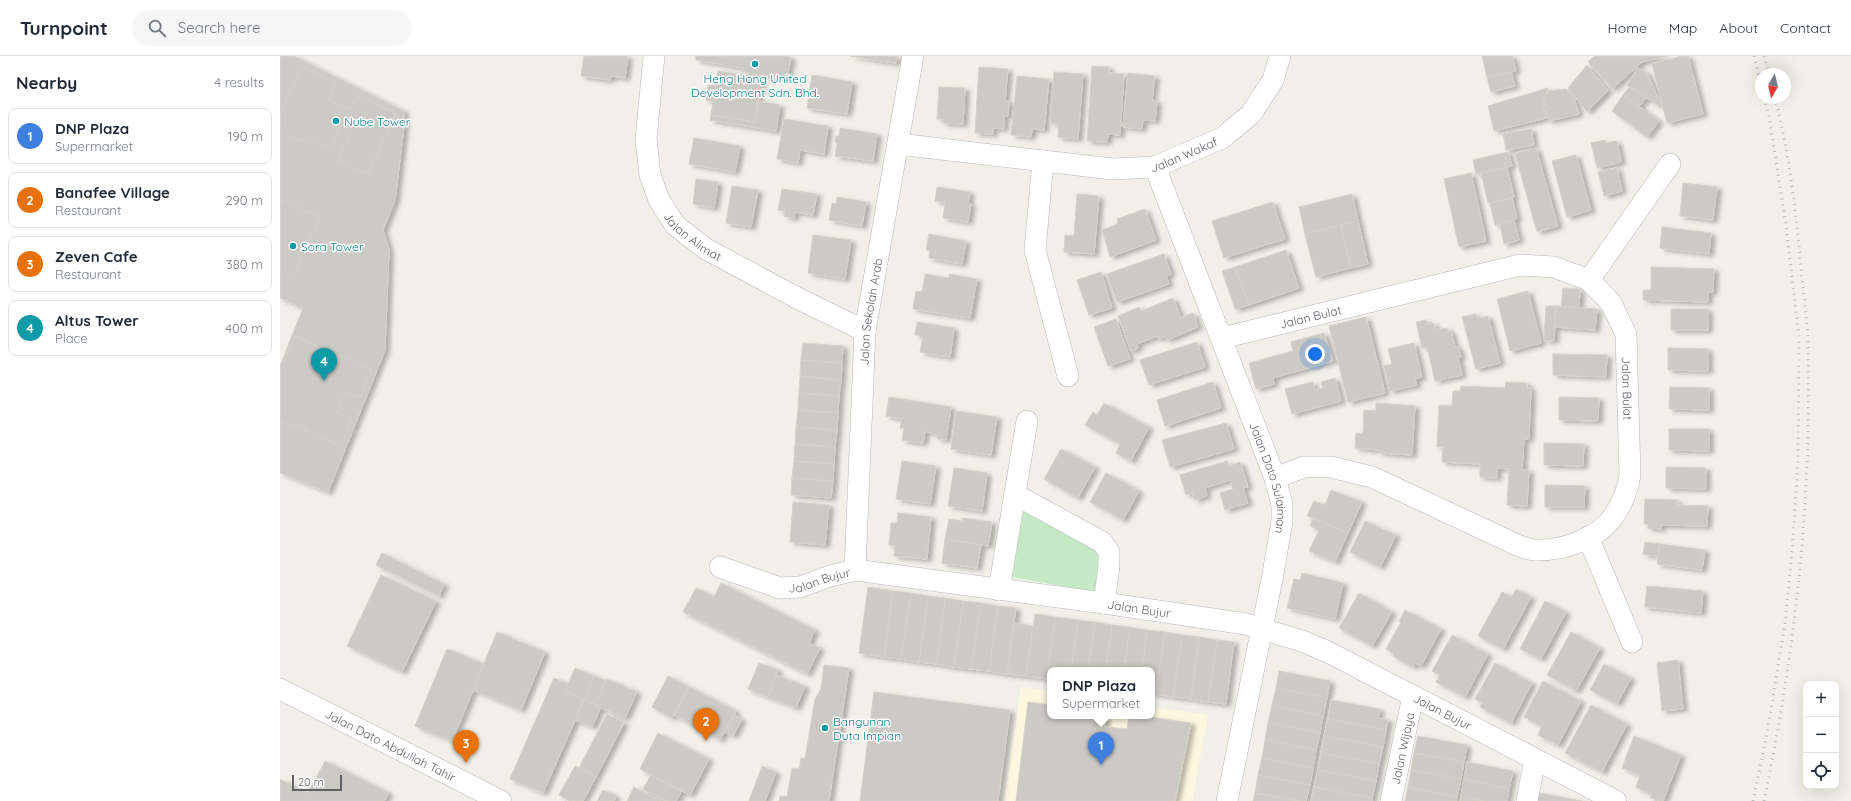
<!DOCTYPE html>
<meta charset="utf-8">
<style>
:root{--surface:#fff;--page:#f6f6f7;--text:#1f2937;--muted:#747a83;--line:#e0e1e3;--accent:#ea4335}
body{margin:0;font-family:Quicksand,sans-serif;background:var(--page);color:var(--text)}
.controls{position:absolute;right:12px;bottom:12px;display:grid;overflow:hidden;border-radius:8px;box-shadow:0 4px 16px #0002}
.controls button{width:36px;height:36px;display:grid;place-items:center;padding:0;border:0;border-bottom:1px solid var(--line);background:var(--surface);color:var(--text);font:20px sans-serif}
.compass{position:absolute;left:1475px;top:12px;width:36px;height:36px;border-radius:50%;background:var(--surface);box-shadow:0 4px 16px #0002;rotate:188deg}
.scale{position:absolute;left:12px;bottom:10px;width:50px;box-sizing:border-box;padding-left:4px;border:2px solid #5f6368;border-top:0;font-size:11px;line-height:14px;white-space:nowrap;color:#5f6368;-webkit-text-stroke:3px #fff;paint-order:stroke}
.you{position:absolute;left:1035px;top:298px;width:14px;height:14px;margin:-10px;border:3px solid #fff;border-radius:50%;background:#1a73e8;box-shadow:0 0 0 6px #1a73e833}
.badge{display:grid;place-items:center;width:26px;height:26px;border-radius:50%;background:var(--accent);color:#fff;font-size:13px;font-weight:700}
.pin{position:absolute;translate:-50% -33px;filter:drop-shadow(0 1px 2px #0008)}
.pin::after{content:'';position:absolute;top:21px;width:14px;height:12px;background:inherit;clip-path:polygon(0 0,100% 0,50% 100%)}
.popup{position:absolute;left:767px;top:611px;width:108px;height:52px;box-sizing:border-box;display:grid;place-content:center;border-radius:8px;background:var(--surface);filter:drop-shadow(0 1px 3px #0005);font-size:13px;white-space:nowrap;color:var(--muted)}
.popup b{font-size:15px;color:var(--text)}
.popup::after{content:'';position:absolute;left:50%;top:100%;margin-left:-8px;border:8px solid transparent;border-top-color:var(--surface)}
.list{margin:0;padding:0;list-style:none}
h2{display:flex;justify-content:space-between;align-items:center;height:52px;margin:0;padding:0 16px;font-size:17px}
h2 small{font-size:13px;font-weight:400;color:var(--muted)}
.list li{display:grid;grid-template-columns:26px 1fr auto;gap:12px;align-items:center;box-sizing:border-box;height:56px;margin:0 8px 8px;padding:0 8px;border:1px solid var(--line);border-radius:8px}
.list b{display:block;font-size:15px;white-space:nowrap}
.list p{margin:0;font-size:13px;white-space:nowrap;color:var(--muted)}
.list em{font-size:13px;font-style:normal;color:var(--muted)}
.icon{flex:none;width:22px;height:22px;fill:none;stroke:currentColor;stroke-width:2;stroke-linecap:round;stroke-linejoin:round}
.map{position:relative;flex:none;width:1571px;height:745px;overflow:hidden}
header{display:flex;align-items:center;gap:24px;box-sizing:border-box;height:56px;padding:0 20px;background:var(--surface);border-bottom:1px solid var(--line)}
header strong{font-size:19px}
nav{display:flex;gap:22px;margin-inline-start:auto;font-size:14px}
.search{width:280px;height:36px;background:var(--page);display:flex;align-items:center;gap:10px;box-sizing:border-box;padding:0 14px;border-radius:22px;color:var(--muted);font-size:15px}
main{display:flex}
aside{flex:1;background:var(--surface)}
.map>svg:first-child{display:block}
.commercial{fill:#fef7e0}
.green{fill:#c5e8c5}
.building{fill:#cccac5;stroke:#d6d1c6;filter:url(#shadow)}
.lines{fill:none;stroke-linecap:round;stroke-linejoin:round}
.minor-casing{stroke:#b5b8bc;stroke-width:22}
.minor{stroke:#fff;stroke-width:21}
.rail{stroke:#b6b7b8;stroke-width:3;stroke-dasharray:1 5;stroke-linecap:butt}
.culture-dot{fill:#0f9aa8;stroke:#fff;stroke-width:1.5}
.labels{text-anchor:middle;dominant-baseline:central;stroke-width:3;stroke-linejoin:round;paint-order:stroke}
.culture-label{font-size:12px;fill:#0d838f;stroke:#fff;text-anchor:start}
.street-label{font-size:12px;fill:#5f6368;stroke:#fff}
</style>
<header>
<strong>Turnpoint</strong>
<div class="search"><svg class="icon" aria-label="search" viewBox="0 0 24 24"><circle cx="10" cy="10" r="6"/><path d="M15 15l6 6"/></svg>Search here</div>
<nav><a>Home</a><a>Map</a><a>About</a><a>Contact</a></nav>
</header>
<main>
<aside>
<h2>Nearby<small>4 results</small></h2>
<ul class="list">
<li><span class="badge" style="background:#3f7fe0">1</span><div><b>DNP Plaza</b><p>Supermarket</p></div><em>190 m</em></li>
<li><span class="badge" style="background:#e8710a">2</span><div><b>Banafee Village</b><p>Restaurant</p></div><em>290 m</em></li>
<li><span class="badge" style="background:#e8710a">3</span><div><b>Zeven Cafe</b><p>Restaurant</p></div><em>380 m</em></li>
<li><span class="badge" style="background:#0f9aa8">4</span><div><b>Altus Tower</b><p>Place</p></div><em>400 m</em></li>
</ul>
</aside>
<div class="map">
<svg width="1571" height="745" viewBox="0 0 1571 745">
<defs>
<filter id="shadow"><feDropShadow dx="4.5" dy="2.5" stdDeviation="2" flood-color="#0004"/></filter>
</defs>
<rect width="100%" height="100%" fill="#f1efe8"/>
<path class="commercial" d="M741,631L770,636V660H872V651L928,659L912,745H724Z"/>
<path class="green" d="M744,454L817,492L822,503L819,537L727,520Z"/>
<path class="building" d="M0,0H14L124,55V70L115,144L103,174L109,194L105,294L48,436L0,417V310L23,252L0,242Z
M304,0H348L345,22L331,20L330,24L301,20Z
M416,0H503L511,1L507,23L463,16L464,12L416,4Z
M570,0H595V4Z
M595,0H617L616,7L595,4Z
M1202,0H1232L1236,15L1207,21Z
M1314,0H1360L1362,6L1332,33L1308,6Z
M1360,0H1387L1362,6Z
M1402,0H1408L1423,58L1387,67L1372,8Z
M1307,9L1328,35L1307,56L1288,32Z
M812,10L829,11V17L844,18L840,79L828,78L827,86L807,85Z
M21,11L56,26L48,44L70,54L76,39L116,57L88,118L58,105L71,75L61,70L51,92L27,81L24,86L0,76V59Z
M699,11L728,13L725,45H729L728,60H724V73L713,72V78L695,77Z
M1357,12L1367,17L1381,48L1379,50L1347,29Z
M438,15L482,22L475,66L431,59L433,45L426,44L428,29L435,30Z
M774,16L803,18L798,83L778,81L779,68L770,67Z
M1231,16L1235,30L1211,36L1207,21Z
M848,17L875,20L872,44L877,45L875,65L863,64L862,73L843,71Z
M532,19L572,26L567,58L527,52Z
M737,20L769,23L764,74L752,73L751,81L731,79Z
M1350,30L1366,42L1359,51L1343,39Z
M659,31L685,32L683,68L663,67L664,63H657Z
M1268,32L1262,47L1266,62L1214,75L1208,50Z
M1286,33L1294,42L1299,58L1269,65L1264,47L1268,35Z
M1343,39L1379,65L1367,81L1332,55Z
M478,45L500,49L496,75L430,64L431,59L475,66Z
M504,63L548,70L544,98L520,94L518,107L497,103Z
M560,72L597,78L593,105L555,100L557,87L555,86L556,80H559Z
M1251,73L1254,89L1226,94L1223,78Z
M414,82L460,90L455,116L409,108Z
M1325,84L1326,87L1337,85L1341,106L1317,112L1311,87Z
M1256,92L1278,170L1257,176L1235,98Z
M1228,96L1232,110L1196,118L1193,104Z
M1296,99L1311,154L1287,161L1272,105Z
M1227,111L1234,141L1208,147L1201,117Z
M1337,112L1342,135L1324,140L1318,116Z
M1191,117L1206,185L1179,191L1164,123Z
M416,123L438,126L434,152L413,148Z
M1403,127L1437,131L1433,164L1400,160Z
M452,130L478,134L471,171L446,167Z
M657,131L690,136L688,147L691,148L688,166L663,162L665,147L655,145Z
M502,133L537,138L533,159L515,156L514,162L504,160L505,155L498,154Z
M797,138L819,140L814,198L784,196L785,179L794,180Z
M1072,138L1078,165L1025,178L1019,151Z
M557,141L586,146L582,170L549,164L552,147L556,148Z
M1232,142L1237,163L1215,169L1210,147Z
M2,144L40,161L11,225L0,220V149Z
M993,146L1005,183L944,202L932,165Z
M865,153L876,184L830,201L822,174L838,168L837,163Z
M1234,164L1239,184L1224,188L1220,167Z
M1078,165L1088,208L1071,212L1061,169Z
M1061,169L1071,212L1036,221L1025,178Z
M1382,171L1431,177L1429,198L1380,192Z
M649,178L686,185L682,208L649,202L650,195L646,194Z
M533,179L571,184L565,223L528,217Z
M1006,194L1019,232L969,249L955,211Z
M884,198L891,218L886,220L889,228L837,246L827,218Z
M955,211L969,249L955,253L942,215Z
M1371,211L1434,213L1433,236H1428V246L1363,244V234H1371Z
M821,216L832,252L809,259L797,224Z
M645,218L669,222V218L697,223L690,262L633,253L636,235L642,236Z
M1283,232L1300,233L1299,252L1281,251Z
M1248,235L1261,287L1230,295L1217,243Z
M893,242L901,262L913,257L918,271L887,284L885,280L879,283L877,280L857,288L858,292L851,295L838,260L859,251L861,255Z
M1266,250H1276L1274,285L1264,284Z
M1276,250L1317,253L1315,274L1275,271Z
M1391,253H1428V274H1391Z
M1196,258L1198,262L1208,260L1220,307L1196,313L1182,261Z
M1086,261L1105,337L1068,346L1049,270Z
M836,263L850,303L828,310L814,271Z
M1146,264L1147,269L1154,267L1156,274L1167,272L1168,276L1171,275L1175,291H1178L1181,301H1178L1182,319L1155,325L1147,291L1142,292L1136,266Z
M637,266L674,272L670,301L640,296L643,280L635,279Z
M1044,277L1053,305L993,322L994,328L976,333L969,307L1013,295L1011,286Z
M15,280L45,294L43,298L56,304L58,299L92,314L80,342L66,336L57,357L72,363L60,390L25,374L26,372L14,367L13,370L0,365V314Z
M917,286L925,311L869,329L860,304Z
M523,287L563,290L562,307L521,304Z
M1134,287L1142,321L1135,323L1137,329L1110,335L1104,310L1112,308L1108,293Z
M1388,292L1428,293V315L1388,314Z
M1273,298L1327,299L1326,321L1273,319Z
M521,304L562,307L561,324L520,320Z
M520,320L561,324L559,340L519,337Z
M1055,322L1061,345L1012,358L1005,333L1033,326L1035,334L1043,332L1041,326Z
M933,326L941,352L885,370L877,344Z
M1226,326L1247,327V332H1251L1249,383H1244L1242,414H1249L1247,450L1227,449L1229,413L1217,412V422L1200,421V408L1162,406L1163,391H1157L1159,349L1172,350L1173,335H1180L1181,330L1225,332Z
M1390,331L1429,332V354L1389,353Z
M519,337L559,340L558,357L518,354Z
M609,341L671,351L666,384L657,383L658,379L645,375L643,387L622,384L624,372H620L622,363L606,360Z
M1279,341L1319,342L1318,365L1279,364Z
M824,347L869,371L851,405L836,397L840,388L805,369L813,356L817,359Z
M1096,347L1135,350L1132,399L1100,397V394L1075,392L1076,377L1083,378L1084,354L1096,355Z
M518,354L558,357L557,374L516,371Z
M676,355L717,361L711,399L671,393Z
M946,367L954,393L890,411L882,384Z
M516,371L557,374L555,391L515,388Z
M1389,373H1429V395L1389,394Z
M1264,387L1304,388L1303,410L1264,409Z
M515,388L555,391L554,408L514,405Z
M781,393L815,411L798,442L764,423Z
M514,405L554,408L553,425L512,422Z
M622,405L656,410L650,448L616,443Z
M947,405L949,410L960,406L968,431L963,432L968,447L945,454L940,437L953,433L950,424L925,432L927,440L915,444L912,437L906,439L900,419Z
M1386,411L1426,412V433L1386,432Z
M674,412L707,417L702,455L668,450Z
M826,417L859,435L843,464L810,446Z
M512,422L553,425L551,442L511,439Z
M1265,429L1305,430L1304,451H1265Z
M1051,434L1082,446L1068,477L1027,460L1034,445L1045,449Z
M1365,443L1397,444V449L1428,450L1427,470L1381,469V473L1368,472V468H1364Z
M513,446L549,449L545,489L510,486Z
M618,457L651,461L647,503L614,500L615,490L609,489L611,467H617Z
M683,462L712,466L708,490L665,483L669,463L683,465Z
M1033,462L1068,477L1055,506L1029,495L1039,474L1030,470Z
M1085,465L1116,479L1100,511L1070,496Z
M665,483L701,489L697,512L662,507Z
M1365,486L1380,488L1378,500L1363,498Z
M1380,488L1425,494L1422,514L1377,508Z
M102,497L164,528L159,540L96,509Z
M1022,517L1063,527L1055,563L1007,552L1014,523L1020,524Z
M101,519L156,545L122,616L67,590Z
M441,527L535,574L529,587L540,592L527,618L403,556L416,532L434,541Z
M1367,530L1423,535L1421,557L1365,551Z
M588,531L613,535L604,601L579,597Z
M1236,533L1251,541L1223,593L1198,580L1222,536L1232,541Z
M613,535L631,537L621,603L604,601Z
M631,537L648,540L639,606L621,603Z
M1079,537L1112,556L1092,590L1059,572Z
M648,540L665,542L657,608L639,606Z
M665,542L683,545L674,611L657,608Z
M683,545L701,547L691,613L674,611Z
M1265,545L1286,556L1261,603L1240,593Z
M701,547L718,550L709,615L691,613Z
M718,550L736,552L727,618L709,615Z
M1125,554L1161,573L1141,610L1135,607L1133,611L1113,600L1114,598L1106,593L1121,566L1119,565Z
M755,558L775,561L767,623L746,620Z
M775,561L798,564L791,614H770V624L767,623Z
M798,564L815,566L808,614H791Z
M815,566L832,569L826,614H808Z
M734,567L753,570L746,620L727,618Z
M832,569L850,571L844,614H826Z
M850,571L867,574L862,614H844Z
M867,574L885,576L876,638H872V614H862Z
M217,576L265,596L241,654L193,634Z
M885,576L902,579L893,641L876,638Z
M1291,576L1320,592L1296,635L1267,619Z
M902,579L919,581L911,643L893,641Z
M1172,579L1208,598L1185,641L1156,626L1160,619L1152,615Z
M919,581L937,584L928,646L911,643Z
M937,584L954,586L946,648L928,646Z
M167,593L204,608L172,685L135,670Z
M1398,604L1403,653L1382,655L1377,607Z
M479,607L498,614L488,641L468,633Z
M1215,607L1252,627L1231,667L1200,651L1202,647L1195,643Z
M1324,608L1351,622L1337,648L1310,634Z
M544,609L569,612L549,745H499L500,740L507,741L512,712L519,713L521,702L525,703L535,643L541,633Z
M295,612L314,620L304,644L285,635Z
M999,615L1050,625L1047,642L996,632Z
M496,619L525,630L516,652L488,641Z
M314,620L326,625L315,649L304,644Z
M388,620L409,631L392,662L372,651Z
M274,622L288,628L285,635L304,644L263,737L230,723Z
M327,623L357,636L345,662L315,649Z
M1263,625L1301,645L1278,689L1258,679L1262,670L1244,661Z
M409,631L456,655L440,684L394,659Z
M996,632L1047,642L1043,660L992,649Z
M594,636L730,654L718,745H580Z
M304,644L321,651L312,671L295,664Z
M1051,644L1100,653L1098,662L1108,664L1106,674L1048,663Z
M748,646L770,649V660H826L825,671L847,673L849,660H863L911,667L895,745H736Z
M992,649L1043,660L1040,677L988,667Z
M1311,649L1347,668L1322,716L1285,697Z
M327,658L344,667L316,721L299,712Z
M454,659L462,663L453,680L445,676Z
M1048,663L1106,674L1103,691L1044,680Z
M988,667L1040,677L1036,694L985,684Z
M378,677L429,703L410,739L360,713Z
M1044,680L1103,691L1099,708L1041,697Z
M1138,680L1187,689L1184,706L1134,697Z
M1354,680L1401,699L1383,745L1370,742L1372,738L1356,731L1360,719L1342,712Z
M985,684L1036,694L1033,712L982,702Z
M1041,697L1099,708L1096,725L1038,714Z
M1134,697L1184,706L1181,723L1131,714Z
M982,702L1033,712L1030,729L978,719Z
M45,705L109,737L104,745H0V723L28,737Z
M1187,706L1233,715L1229,733L1184,723Z
M295,710L316,721L303,745H290L279,739Z
M482,710L496,716L485,745H469Z
M1038,714L1096,725L1092,742L1034,731Z
M1131,714L1181,723L1177,741L1128,731Z
M371,719L402,735L396,745H386L363,733Z
M978,719L1030,729L1026,745H1017L975,737Z
M1184,723L1229,733L1227,745H1203L1181,741Z
M354,731L381,745H347Z
M1034,731L1092,742V745H1031Z
M1128,731L1177,741L1176,745H1125Z
M323,734L336,740L334,745H317Z
M975,737L1017,745H973Z
M1259,737L1302,745H1257Z
M1181,741L1203,745H1180Z"/>
<g class="lines">
<defs>
<g id="minor">
<path id="s1" d="M374,0L366,83L370,119L379,144L395,169L426,193L519,243L585,275"/>
<path id="s2" d="M618,88L832,113L875,111L942,82L971,58L993,24L1000,0"/>
<path d="M763,105L755,194L788,320"/>
<path id="s3" d="M875,111L995,422L1002,449V465L993,518L947,745"/>
<path d="M1309,224L1390,108"/>
<path id="s4" d="M942,282L1240,209L1274,211L1309,224L1331,247L1346,278L1350,419C1347,437 1340,454 1327,468C1310,486 1278,495 1255,494C1249,494 1243,491 1237,489L1092,421L1051,411H1024L995,422"/>
<path d="M736,439L822,486L829,496V510L824,547"/>
<path d="M1308,481L1352,586"/>
<path id="s5" d="M440,511L500,532L520,531L550,520L575,514L824,547L966,568L1022,585L1048,596L1336,745"/>
<path id="s6" d="M575,514L585,275L633,0"/>
<path d="M719,534L747,365"/>
<path id="s7" d="M0,633L221,745"/>
<path id="s8" d="M1111,745L1133,640"/>
<path d="M1247,745L1255,703"/>
</g>
</defs>
<use href="#minor" class="minor-casing"/>
<use href="#minor" class="minor"/>
<path class="rail" d="M1474,0L1481,29
M1484,0L1489,18
M1473,745L1486,683L1505,568L1512,495L1518,406L1519,281L1506,169L1489,60L1484,42
M1484,745C1516,593 1532,440 1528,285C1527,261 1523,235 1521,211C1516,156 1509,95 1495,42"/>
</g>
<g class="culture-dot">
<circle cx="475" cy="8" r="4"/>
<circle cx="56" cy="65" r="4"/>
<circle cx="13" cy="190" r="4"/>
<circle cx="545" cy="672" r="4"/>
</g>
<g class="labels">
<g class="culture-label">
<text x="475" y="22" text-anchor="middle">Heng Hong United<tspan x="475" dy="14">Development Sdn. Bhd.</tspan></text>
<text x="64" y="65">Nube Tower</text>
<text x="21" y="190">Sora Tower</text>
<text x="553" y="665">Bangunan<tspan x="553" dy="14">Duta Impian</tspan></text>
</g>
<g class="street-label">
<text stroke="none"><textPath href="#s2" startOffset="290">Jalan Wakaf</textPath></text>
<text stroke="none"><textPath href="#s1" startOffset="197">Jalan Alimat</textPath></text>
<text stroke="none"><textPath href="#s6" startOffset="259">Jalan Sekolah Arab</textPath></text>
<text stroke="none"><textPath href="#s4" startOffset="91">Jalan Bulat</textPath></text>
<text stroke="none"><textPath href="#s4" startOffset="499">Jalan Bulat</textPath></text>
<text stroke="none"><textPath href="#s3" startOffset="332">Jalan Dato Sulaiman</textPath></text>
<text stroke="none"><textPath href="#s5" startOffset="104">Jalan Bujur</textPath></text>
<text stroke="none"><textPath href="#s5" startOffset="428">Jalan Bujur</textPath></text>
<text stroke="none"><textPath href="#s5" startOffset="752">Jalan Bujur</textPath></text>
<text stroke="none"><textPath href="#s7" startOffset="124">Jalan Dato Abdullah Tahir</textPath></text>
<text stroke="none"><textPath href="#s8" startOffset="54">Jalan Wijaya</textPath></text>
</g>
</g>
</svg>
<div class="controls">
<button>+</button>
<button>−</button>
<button><svg class="icon" aria-label="locate" viewBox="0 0 24 24"><circle cx="12" cy="12" r="6"/><path d="M12 2v4M12 18v4M2 12h4M18 12h4"/></svg></button>
</div>
<svg class="compass" viewBox="-18 -18 36 36"><path d="M0-13l5 13h-10z" fill="#e53935"/><path d="M0 13l5-13h-10z" fill="#747a83"/></svg>
<div class="scale">20 m</div>
<div class="you"></div>
<div class="pin badge" style="left:821px;top:709px;background:#3f7fe0">1</div>
<div class="popup"><b>DNP Plaza</b>Supermarket</div>
<div class="pin badge" style="left:426px;top:685px;background:#e8710a">2</div>
<div class="pin badge" style="left:186px;top:707px;background:#e8710a">3</div>
<div class="pin badge" style="left:44px;top:325px;background:#0f9aa8">4</div>
</div>
</main>
